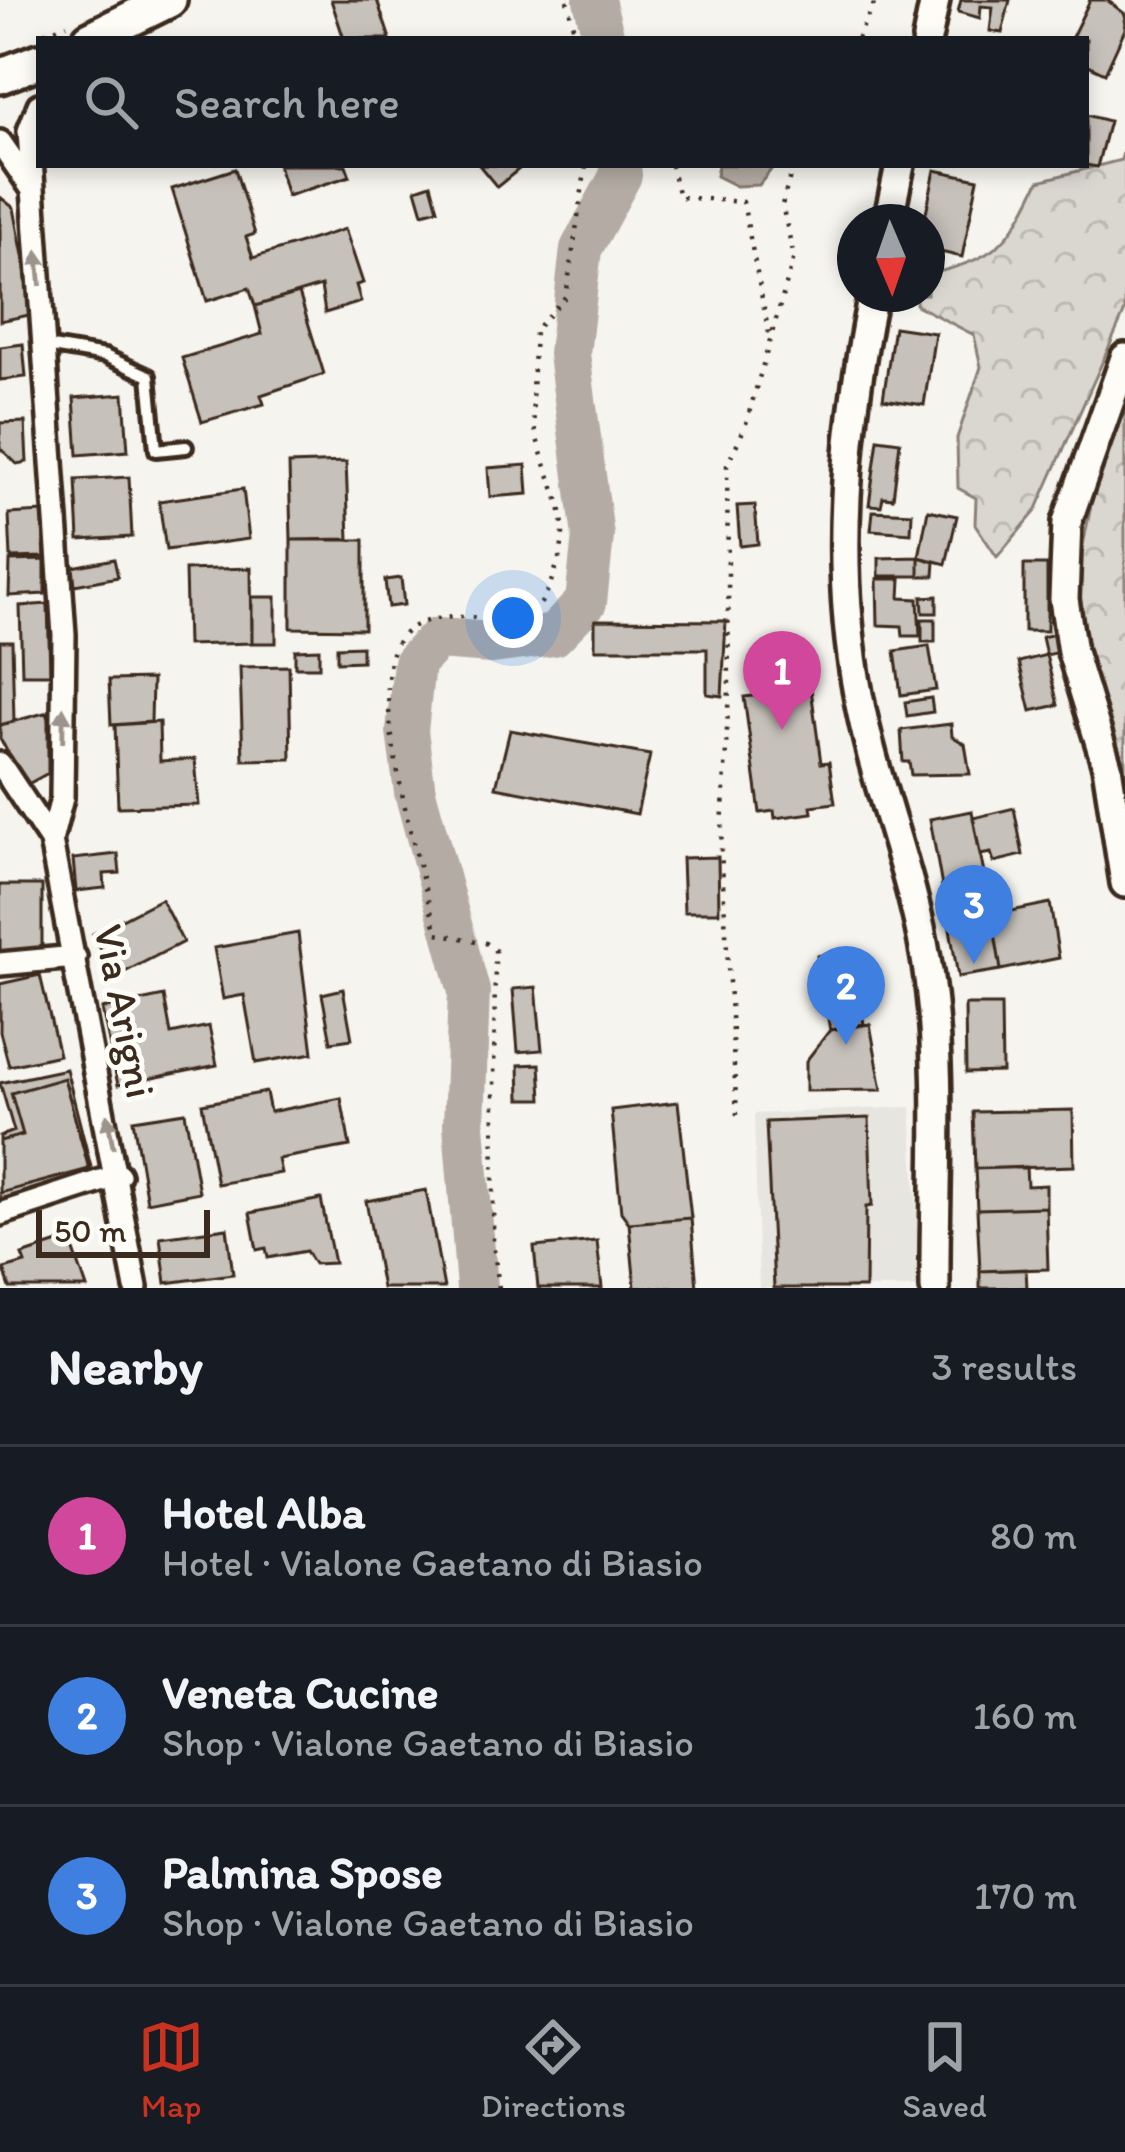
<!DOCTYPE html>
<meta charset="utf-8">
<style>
:root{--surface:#171b24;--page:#20242c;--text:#f1f3f6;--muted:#9ea1a6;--line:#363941;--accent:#c8321e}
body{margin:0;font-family:Itim,sans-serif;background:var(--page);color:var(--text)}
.compass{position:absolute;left:837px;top:204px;width:108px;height:108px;border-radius:50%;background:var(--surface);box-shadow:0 6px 18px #0003;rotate:178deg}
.scale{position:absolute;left:36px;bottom:30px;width:174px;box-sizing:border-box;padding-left:12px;border:6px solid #3b2a1e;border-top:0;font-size:33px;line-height:42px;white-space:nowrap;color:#3b2a1e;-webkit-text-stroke:9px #fdfcf7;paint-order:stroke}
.you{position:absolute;left:513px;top:618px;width:42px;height:42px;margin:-30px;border:9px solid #fff;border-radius:50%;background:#1a73e8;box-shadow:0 0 0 18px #1a73e833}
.badge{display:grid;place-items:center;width:78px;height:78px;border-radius:50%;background:var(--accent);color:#fff;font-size:39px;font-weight:700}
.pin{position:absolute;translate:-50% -99px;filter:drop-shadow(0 3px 6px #0008)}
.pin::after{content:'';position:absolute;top:63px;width:42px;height:36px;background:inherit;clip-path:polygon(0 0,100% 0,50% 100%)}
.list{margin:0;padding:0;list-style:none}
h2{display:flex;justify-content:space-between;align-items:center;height:156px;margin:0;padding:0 48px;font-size:51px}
h2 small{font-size:39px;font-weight:400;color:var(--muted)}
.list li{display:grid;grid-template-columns:78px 1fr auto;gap:36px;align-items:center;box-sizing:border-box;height:180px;padding:0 48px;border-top:3px solid var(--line)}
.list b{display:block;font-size:45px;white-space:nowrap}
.list p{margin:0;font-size:39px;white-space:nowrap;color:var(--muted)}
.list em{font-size:39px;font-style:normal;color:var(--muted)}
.icon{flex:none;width:66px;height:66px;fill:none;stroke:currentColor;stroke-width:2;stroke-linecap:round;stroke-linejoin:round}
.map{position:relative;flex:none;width:1125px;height:1288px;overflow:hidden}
.search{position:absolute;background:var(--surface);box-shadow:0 6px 18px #0003;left:36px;right:36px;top:36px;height:132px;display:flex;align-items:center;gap:30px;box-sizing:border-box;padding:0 42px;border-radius:0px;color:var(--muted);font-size:45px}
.sheet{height:696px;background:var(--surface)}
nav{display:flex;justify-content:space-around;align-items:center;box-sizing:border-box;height:168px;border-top:3px solid var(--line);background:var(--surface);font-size:33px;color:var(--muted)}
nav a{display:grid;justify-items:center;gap:6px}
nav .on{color:var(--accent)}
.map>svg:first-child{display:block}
.built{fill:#e7e5df}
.forest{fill:url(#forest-crowns);stroke:#8a8077;stroke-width:3}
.water{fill:#b4aca4;stroke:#84786e;stroke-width:3}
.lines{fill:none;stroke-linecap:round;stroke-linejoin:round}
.river{stroke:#b4aca4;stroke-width:42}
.building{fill:#c7c1bb;stroke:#3b2a1e;stroke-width:3}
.service-casing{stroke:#3b2a1e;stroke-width:20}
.minor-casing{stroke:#3b2a1e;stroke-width:30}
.tertiary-casing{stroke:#3b2a1e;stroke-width:36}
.primary-casing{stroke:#3b2a1e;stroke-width:42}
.path{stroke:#3b2a1e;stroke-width:4.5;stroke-dasharray:3 9;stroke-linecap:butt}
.service{stroke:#fdfcf7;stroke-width:10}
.minor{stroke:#fdfcf7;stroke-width:21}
.tertiary{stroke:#fdfcf7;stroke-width:27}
.primary{stroke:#fdfcf7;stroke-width:33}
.oneway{fill:#9c938a}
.labels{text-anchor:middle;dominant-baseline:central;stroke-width:10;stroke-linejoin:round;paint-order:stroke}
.street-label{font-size:42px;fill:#3b2a1e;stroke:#fdfcf7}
</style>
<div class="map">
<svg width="1125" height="1288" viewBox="0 0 1125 1288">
<defs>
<pattern id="forest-crowns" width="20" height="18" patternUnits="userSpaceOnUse" patternTransform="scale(3)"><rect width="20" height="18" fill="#dad6d0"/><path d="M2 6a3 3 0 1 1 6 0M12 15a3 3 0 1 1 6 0" fill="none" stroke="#bcb8b2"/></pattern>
</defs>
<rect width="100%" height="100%" fill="#f5f4ee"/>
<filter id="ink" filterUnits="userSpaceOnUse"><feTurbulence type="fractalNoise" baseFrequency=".00833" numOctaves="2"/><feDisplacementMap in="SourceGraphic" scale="24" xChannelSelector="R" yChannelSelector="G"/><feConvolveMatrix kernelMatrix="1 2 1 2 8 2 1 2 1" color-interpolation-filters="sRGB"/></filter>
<g filter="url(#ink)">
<path class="built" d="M911,1107L921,1288H759L754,1114Z"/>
<path class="forest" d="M1125,145V311L1036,511L997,557L975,524L976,498L958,488L957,438L981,367L974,335L916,305V294H927V275C998,257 1008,246 1039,181L1121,160Z
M1125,406V866L1068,621L1097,475Z"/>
<path class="water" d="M718,165H774V166L759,185L736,186L716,176Z"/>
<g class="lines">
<path class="river" d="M594,0L604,39
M477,1288L464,1125L469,991L415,792L407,731L414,663L437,639L492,643L554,635L586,602L593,536L569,354L581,249L621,175L620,165"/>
</g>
<path class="building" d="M331,0H377L390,39H344Z
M961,0H1010L1002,33L990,31L993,7L981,6L980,18L958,12Z
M1090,0H1107L1125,14V29L1105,73L1086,64V39H1071Z
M1086,115L1109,121L1097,167L1086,165Z
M278,165H346L350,176L287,196Z
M479,165H524L497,187Z
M235,169L255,234L246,237L253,258L345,229L363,283L356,285L361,302L325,313L321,286L255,306L249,288L207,301L172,189Z
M935,170L978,179L962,257L927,249L924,222Z
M431,184L438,209L423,213L416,189Z
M0,197L14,208L34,314L0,321Z
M299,293L324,374L261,395L264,404L202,422L182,358L262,334L255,306Z
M894,327L935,333L924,405L883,399Z
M23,344L26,377L0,380V347Z
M124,394L128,451L78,455L74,398Z
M25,422L27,462L17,464L0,448V423Z
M878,439L900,442L893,498L883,497L881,506L869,505Z
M346,462L349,539L291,540L289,464Z
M526,465L528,494L490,497L488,468Z
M129,477L132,537L79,540L76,480Z
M243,489L249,539L166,550L159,501Z
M755,505L758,544L740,546L737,506Z
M928,510L957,516L946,564L919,557Z
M873,511L912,513L911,533L871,530Z
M43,512L45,557L11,558L9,514Z
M291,540H364V629L291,628Z
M919,557V576H879V558Z
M919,557L935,562L934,576H919Z
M114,559L118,577L75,585L73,567Z
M45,560V594L9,596L10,561Z
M1024,565H1047V631H1024Z
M251,568L252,643L187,645L185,570Z
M401,578L404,605L388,607L385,580Z
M877,579H901L900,598L918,599L920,636H903L902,626L878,625Z
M937,596V613H923L922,597Z
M252,597H276V643H252Z
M48,604L50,674H22L20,606Z
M922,619H935V642H922Z
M595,620L726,621L722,696L707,694V649H595Z
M1055,634L1059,652L1046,655L1042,637Z
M0,641H12L14,722L0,725Z
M362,646V661L337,662V647Z
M929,646L936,690L901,695L895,651Z
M319,649V667H295V650Z
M1046,655L1058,705L1031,711L1019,662Z
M289,666L291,759L243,760L240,667Z
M152,679L151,722L111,725L109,680Z
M811,689L821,763L829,762L835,803L811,806L812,813L775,818L774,811L760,813L744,697Z
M931,698L933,712L907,716L905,702Z
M48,712V773L28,784L0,739V725Z
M159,722L160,761L195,759L199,805L118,807L115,725Z
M951,724L952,736L965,744L970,774L911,775L909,762H903L901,730Z
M510,730L650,755L637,814L496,787Z
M1014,808L1023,855L994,862L991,853L980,855L973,818Z
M972,811L985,879L942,887L930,819Z
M118,854L120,873L104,874L105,888L76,891L73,859Z
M718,857L719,912H684L682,858Z
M0,885H42V957L0,960Z
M989,898L1001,970L958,977L946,904Z
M161,899L183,942L115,977L93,934Z
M1050,903L1059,958L1001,970L992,915Z
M298,933L313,1053L256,1063L244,995L223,999L214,948Z
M851,950L864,1024L830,1030L817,956Z
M40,975L59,1055L9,1066L0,1032V984Z
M536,987L542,1050L518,1052L513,989Z
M343,989L352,1039L331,1042L322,994Z
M164,996L171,1034L209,1026L217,1065L118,1085L102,1009Z
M965,1005H1001L1002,1072L966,1073Z
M870,1024L882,1090L806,1091V1061L830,1030Z
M540,1064L542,1099H520L519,1065Z
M66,1069L92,1171L0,1199V1136L14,1131L0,1083Z
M64,1078L89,1169L0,1193V1141L23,1135L11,1093Z
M266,1092L270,1112L341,1098L350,1146L278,1159L281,1173L217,1184L202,1104Z
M678,1102L691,1218L629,1223L621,1212L611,1110Z
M1073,1110L1074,1166L975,1169L973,1112Z
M185,1112L199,1192L147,1202L133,1120Z
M869,1118L872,1206L866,1207L865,1288H774L766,1122Z
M1026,1167L1027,1186L1046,1185V1207L977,1209L975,1169Z
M426,1190L444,1288H382L366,1201Z
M321,1199L334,1263L314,1264L306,1251L268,1258L266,1248L257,1250L250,1213Z
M1046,1207L1048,1269L980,1271L977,1209Z
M691,1218L697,1288H635L629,1223Z
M227,1228L233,1274L166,1283L160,1237Z
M70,1239L87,1288H10L4,1269L25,1263L22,1255Z
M597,1241L602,1288H538L534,1247Z
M1026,1269L1027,1288H980V1271Z"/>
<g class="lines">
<defs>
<path id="service" d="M46,346L105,356L149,376L156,450L186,447"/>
<path id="minor" d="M39,105L29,131L64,635L62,798L51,841
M0,142L33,190
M0,764L51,841L136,1288
M0,964L75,957
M0,1214L119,1175"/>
<path id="tertiary" d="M927,39L935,0
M888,222L900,165
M873,294C846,424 833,562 858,694C874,783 911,869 926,959C944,1063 934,1182 935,1288
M1125,358L1067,522L1064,599L1072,652L1107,766L1125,883"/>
<path id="primary" d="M90,39L169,0
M0,76L39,61"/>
</defs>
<use href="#service" class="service-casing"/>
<use href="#minor" class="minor-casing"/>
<use href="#tertiary" class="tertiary-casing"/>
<use href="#primary" class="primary-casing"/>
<path class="path" d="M567,0L576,39
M44,33L67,24
M857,39L876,0
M671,165L679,197L743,202L770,339
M737,1115L721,850L729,689L727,465L745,427L794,257L782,205L793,165
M499,1288L493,1243L495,950L486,943L437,933C422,877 369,694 395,646C425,592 507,637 540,604C546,597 552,579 555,571C579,507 542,481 534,422C530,393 534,360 535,330L566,296L586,165"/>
<use href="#service" class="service"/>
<use href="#minor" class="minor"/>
<use href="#tertiary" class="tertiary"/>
<use href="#primary" class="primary"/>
</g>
<defs><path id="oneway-solid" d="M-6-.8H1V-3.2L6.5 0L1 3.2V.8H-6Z" transform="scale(3)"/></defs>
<g class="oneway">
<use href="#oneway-solid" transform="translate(39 268) rotate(-95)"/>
<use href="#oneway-solid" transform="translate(63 725) rotate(-89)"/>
<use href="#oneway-solid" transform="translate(110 1131) rotate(-101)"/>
</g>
</g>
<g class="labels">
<g class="street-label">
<text transform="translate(125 1011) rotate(79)">Via Arigni</text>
</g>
</g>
</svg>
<svg class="compass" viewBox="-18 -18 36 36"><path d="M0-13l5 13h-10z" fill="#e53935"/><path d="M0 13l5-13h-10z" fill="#9ea1a6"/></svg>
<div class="scale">50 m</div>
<div class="you"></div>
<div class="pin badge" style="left:782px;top:730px;background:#d1479c">1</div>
<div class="pin badge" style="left:846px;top:1045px;background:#3f7fe0">2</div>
<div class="pin badge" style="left:974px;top:964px;background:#3f7fe0">3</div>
<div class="search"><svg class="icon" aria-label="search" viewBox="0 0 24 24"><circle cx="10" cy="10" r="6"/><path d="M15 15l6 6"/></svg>Search here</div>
</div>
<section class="sheet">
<h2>Nearby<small>3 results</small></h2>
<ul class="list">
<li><span class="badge" style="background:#d1479c">1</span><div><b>Hotel Alba</b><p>Hotel · Vialone Gaetano di Biasio</p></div><em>80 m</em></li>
<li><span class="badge" style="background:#3f7fe0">2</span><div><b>Veneta Cucine</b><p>Shop · Vialone Gaetano di Biasio</p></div><em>160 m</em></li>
<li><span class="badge" style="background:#3f7fe0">3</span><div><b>Palmina Spose</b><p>Shop · Vialone Gaetano di Biasio</p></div><em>170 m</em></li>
</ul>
</section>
<nav>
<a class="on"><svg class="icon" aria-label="map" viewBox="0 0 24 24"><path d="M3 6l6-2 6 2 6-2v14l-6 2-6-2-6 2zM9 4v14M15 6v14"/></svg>Map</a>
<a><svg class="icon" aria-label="directions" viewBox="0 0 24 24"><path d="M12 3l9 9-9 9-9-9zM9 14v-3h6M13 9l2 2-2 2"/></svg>Directions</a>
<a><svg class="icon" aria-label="saved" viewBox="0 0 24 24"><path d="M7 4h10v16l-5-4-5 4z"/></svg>Saved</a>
</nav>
